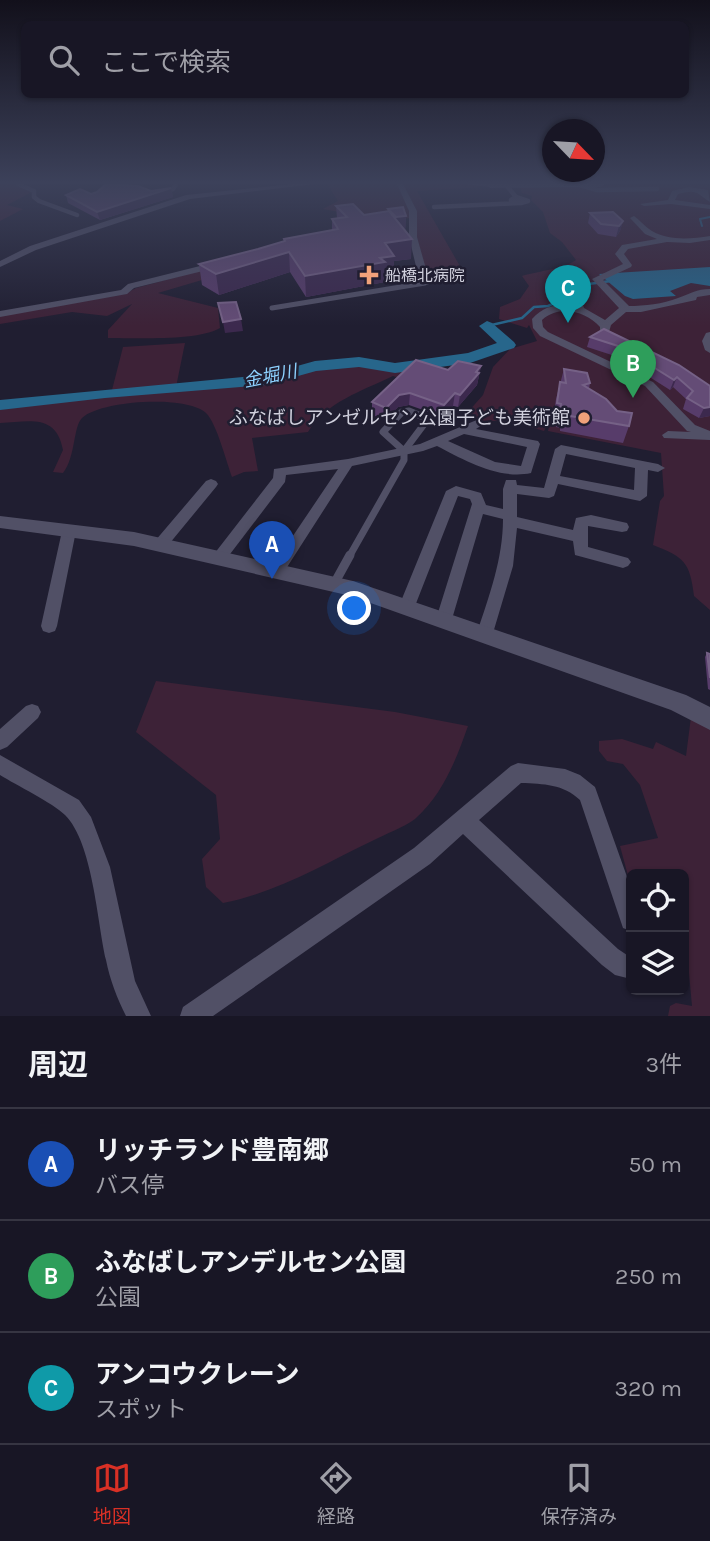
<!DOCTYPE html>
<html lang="ja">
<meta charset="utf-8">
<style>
:root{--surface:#181625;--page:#252332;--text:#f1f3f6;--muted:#9f9fa7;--line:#363542;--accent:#d93025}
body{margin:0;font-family:Karla,"Noto Sans JP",sans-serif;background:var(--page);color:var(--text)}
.controls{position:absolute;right:21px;bottom:21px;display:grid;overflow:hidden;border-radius:10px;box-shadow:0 2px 5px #0004}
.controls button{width:63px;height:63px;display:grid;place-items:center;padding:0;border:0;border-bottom:2px solid var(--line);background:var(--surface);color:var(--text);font:35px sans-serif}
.compass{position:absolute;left:542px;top:119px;width:63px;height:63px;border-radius:50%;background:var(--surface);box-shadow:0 2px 5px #0004;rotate:115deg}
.you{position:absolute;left:355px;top:609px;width:24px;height:24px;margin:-18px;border:5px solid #fff;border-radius:50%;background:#1a73e8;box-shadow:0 0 0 10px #1a73e833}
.badge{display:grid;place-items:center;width:46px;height:46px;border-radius:50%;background:var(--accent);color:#fff;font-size:23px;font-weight:700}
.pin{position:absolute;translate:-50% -58px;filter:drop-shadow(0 2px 4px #0008)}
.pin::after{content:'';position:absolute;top:37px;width:24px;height:21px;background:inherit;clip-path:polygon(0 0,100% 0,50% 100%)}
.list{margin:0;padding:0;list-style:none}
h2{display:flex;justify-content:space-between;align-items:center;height:91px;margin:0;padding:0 28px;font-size:30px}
h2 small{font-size:23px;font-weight:400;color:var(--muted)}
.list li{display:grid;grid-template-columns:46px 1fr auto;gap:21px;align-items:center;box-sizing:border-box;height:112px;padding:0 28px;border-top:2px solid var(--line)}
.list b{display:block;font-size:26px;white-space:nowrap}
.list p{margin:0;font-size:23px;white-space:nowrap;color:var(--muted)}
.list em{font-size:23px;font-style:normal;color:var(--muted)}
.icon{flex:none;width:38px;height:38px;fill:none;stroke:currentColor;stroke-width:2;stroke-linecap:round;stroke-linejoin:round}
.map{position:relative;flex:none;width:710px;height:1016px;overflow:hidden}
.search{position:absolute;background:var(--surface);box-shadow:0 2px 5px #0004;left:21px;right:21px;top:21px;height:77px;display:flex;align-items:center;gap:18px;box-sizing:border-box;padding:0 24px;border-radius:10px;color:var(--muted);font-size:26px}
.sheet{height:427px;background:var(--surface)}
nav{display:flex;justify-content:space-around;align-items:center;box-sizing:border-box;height:98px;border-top:2px solid var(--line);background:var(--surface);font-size:19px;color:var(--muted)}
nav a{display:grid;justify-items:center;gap:4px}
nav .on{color:var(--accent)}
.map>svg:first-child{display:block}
.green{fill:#3d2237}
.water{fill:#27668b}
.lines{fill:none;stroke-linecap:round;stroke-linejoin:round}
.stream-far1{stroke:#27668b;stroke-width:2}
.stream{stroke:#27668b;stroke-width:2.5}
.river{fill:#27668b;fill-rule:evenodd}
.lane-far3{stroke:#515066;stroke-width:4.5}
.lane-far2{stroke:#515066;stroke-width:5}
.lane-far1{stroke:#515066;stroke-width:7}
.lane{stroke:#515066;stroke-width:9}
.street{fill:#515066;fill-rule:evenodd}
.secondary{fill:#515066;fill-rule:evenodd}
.wall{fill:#573c6a}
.shaded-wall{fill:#3c294e}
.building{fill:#644c76;stroke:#756186;stroke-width:2}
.poi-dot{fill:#f0a27a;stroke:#201e31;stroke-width:2.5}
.labels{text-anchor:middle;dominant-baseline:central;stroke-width:5;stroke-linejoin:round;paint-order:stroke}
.far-poi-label{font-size:16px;fill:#d0d0dd;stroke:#201e31;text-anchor:start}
.far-water-label{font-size:18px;font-style:italic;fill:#8dd1fe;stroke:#201e31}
.poi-label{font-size:19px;fill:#d0d0dd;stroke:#201e31;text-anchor:end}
</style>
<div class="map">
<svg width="710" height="1016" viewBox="0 0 710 1016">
<rect width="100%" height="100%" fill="#201e31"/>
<path class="green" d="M0,184H15L32,192L7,205L23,209L0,221Z
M327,184H397L405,197L411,218L381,220L323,209L338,201Z
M402,184H463L483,187L417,191L461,268L426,271L417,238V211Z
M638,184L710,185V610L694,596C690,562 684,557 653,545L660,501L664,496L661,453L548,431L550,420L544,431L509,421H480L467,413L483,395L493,367L510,349L537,341L529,325L527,328L499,319L500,307L520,299L529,286L522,276C538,271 564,269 576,260L562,242L550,233L543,212L531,200L532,196L522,193L519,186L549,188Z
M289,247L310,248L158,293L218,308L220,328C199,341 135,338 108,338V330L132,304L107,316L72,312L0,324V316L125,294L136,288Z
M185,343L176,387L112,390L123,347Z
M359,364L398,370L415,368L402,379L393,376C362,391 326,402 308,432L252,438L258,471L244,472L232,477C226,461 217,424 206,413C187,395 101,400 82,418C73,427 76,456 63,473L53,472L63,450C56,413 29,422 0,423V407L107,394L270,381C299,369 328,367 359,364Z
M156,681L395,712L468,726C456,760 443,794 415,819C403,828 385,834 372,841C324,864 276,893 223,903L206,887L202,859L220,839L216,795L136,732Z
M691,717L710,727V1016H668L670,1006L676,1003L692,1006L689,973H684V874H631L630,883L620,846L658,838L640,785L623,764L607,761L599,751V741L622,739L653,749L656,742L686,756Z"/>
<path class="water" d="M710,267V286L691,283L670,291L676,296L633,299L625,296L599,274Z"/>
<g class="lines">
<path class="stream-far1" d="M702,226L700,219L710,217"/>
<path class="stream" d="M487,326L522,318L534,307L548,306L581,291V285L611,281"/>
<path class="river" d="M487,321L492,323L514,342L516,345L514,348L470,363L395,373L359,367L316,371L266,385L105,398L0,410V400L265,375L315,361L359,357L395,363L468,353L497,343L479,326Z"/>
<path class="lane-far3" d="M18,184L34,191V197L39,201L77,215
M506,185L516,197
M580,185L597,190L657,189
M163,192L173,189L176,184
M516,197L528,201L521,203L511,200Z
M434,207L521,203"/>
<path class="lane-far2" d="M272,308L425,283"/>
<path class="lane-far1" d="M409,411L428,419L404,451L383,432L402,412Z
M349,557L404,460V451"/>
<path class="lane" d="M334,584L350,555"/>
<path class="street" d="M292,184H315L190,199L36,250L0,267V261L30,246L186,195Z
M397,184H403L417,211V237L430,283L428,285L420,283L409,237V211Z
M463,184H493L494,185L490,187Z
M689,187L708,190L710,202C696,193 698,189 678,194L675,200L710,205V209L671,204L644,206L640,204L668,200L672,191Z
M634,216C640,220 645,227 652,231C669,241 691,239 710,236V240L690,243L667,242L628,249L624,254L632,265L631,267L603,280L629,306C644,306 663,304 678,298C689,294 697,289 710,289V295L697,297L696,300L641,312H626L611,325L609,332L620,340L615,343L600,335V327C586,311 559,304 542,320L543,327L548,332L653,382L695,425L710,431V440L664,438L662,435L668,431L691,432L687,431L645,386L540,336L533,328L532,319C543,307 555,304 570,305L560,298V292L565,289L570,292V297L583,305L584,308L605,320L619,308L592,279L623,264L615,254L622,245L657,239L645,234L630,218Z
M216,262L220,265L219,267L134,288L127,294L0,317V311L121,290L128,284Z
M710,332V353L705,350L702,341L706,333Z
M479,419L485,423L476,429L538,441L540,444L531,473C499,480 464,460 437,446L423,451L352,466L282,575H272L269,571L272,567L338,469L286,475L285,482L224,562H214L211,558L273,478L274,469L348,459L420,444ZM464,434L527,447L521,466L495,462L448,441Z
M561,445L658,464L665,468L658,472L648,470L647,496L640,501L558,484L554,496L549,498L517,494V517L573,530L576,518L591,515L627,523L629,527L627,531L622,532L588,526V547L628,558L631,562L628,566L623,568L575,555L573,541L517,528L513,566L493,633L491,638L485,640L479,638L477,633C489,596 503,559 503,519L483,514L452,619L450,624L444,626L438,624L436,619L472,504L470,499L458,496L415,606L413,611L407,612L401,611L399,606L446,491L456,486L481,493L486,505L503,509V489L506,480H516L517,485L544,488L555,449ZM566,454L635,468L634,490L560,476Z
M211,479L216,481L218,484L216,487L165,549H155L153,545L155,541L206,481Z
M69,526L74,527L76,531L57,626L55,631L49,633L43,631L41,626L62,531L64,527Z
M32,704L38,706L41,712L38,718L7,747L0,750V729L26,706Z
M0,755L79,800L91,817L110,867L135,981L151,1016H126C117,998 110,980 106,960C97,921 93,843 65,815C53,803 16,785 0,775Z
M518,763L565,769L580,775L595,787L631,888V931L623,928L580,800C563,784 544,784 521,783L479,820L618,949L627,955H631V979L615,975L602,965L463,834L430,864L213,1016H180L183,1007L414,848L511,766Z"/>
<path class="secondary" d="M486,184H605L601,187L490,188Z
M0,516L134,532L353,581L686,695L710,707V730L671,710L351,596L134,546L0,528Z"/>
</g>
<path class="wall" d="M171,188L173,197L100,220L68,203L66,195L151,191Z
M336,206L364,215L388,211V209L406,216L405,230L411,259L394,261L393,276L385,277V282L306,297L290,272L219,295L202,285L199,264L258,249L284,242V239L332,230V219L337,218Z
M590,213L623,221L620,231L616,237L598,234L588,223Z
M604,329L710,386V416L699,418L683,409L686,399L673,387L670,390L618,357L587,347L590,337Z
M481,366L477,385L458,407L453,406L443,417L409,405L398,407L386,420L372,415V402L448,370Z
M564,369L590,383L589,389L629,426L623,443L560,431V428L556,427L557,420L553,419L556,399Z
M707,653L710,654V690L708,689L705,657Z"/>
<path class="shaded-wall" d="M171,188L173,197L100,220L97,212Z
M406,216L405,235L395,237L396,217Z
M623,221L620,231L616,237L619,226Z
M412,239L411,259L394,261L393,276L385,277V282L306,297L305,276L385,243Z
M289,252L290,272L219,295L216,274Z
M241,319L243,331L225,333L223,322Z
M481,366L477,385L458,407L460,395L476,372Z
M677,377L673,387L670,390L674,380Z
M410,393L409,405L398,407L386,420V408L399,395Z
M455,393L453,406L443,417L444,405Z
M710,407V416L699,418L704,408Z"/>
<path class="building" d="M106,184L138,186L151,191L171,188L97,212L66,195L80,189L91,194L97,192Z
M353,204L364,215L389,211L412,239L385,243L394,256L380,258L385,262L305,276L289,252L216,274L199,264L258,249L285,241L284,239L338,229L332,219L347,217L336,206Z
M403,207L406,216L396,217L388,209Z
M613,212L623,221L619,226L601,224L590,213Z
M236,302L241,319L223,322L218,303Z
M604,329L679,365L710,386V407L704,408L687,398L693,391L677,377L674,380L621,347L590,337Z
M416,360L448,370L458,361L481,366L476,372L479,373L460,395L455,393L444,405L410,393L399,395L386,408L372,402Z
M564,369L587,373L590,383L583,385L606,399L617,411L632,413L629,426L564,415L565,412L560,411L561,404L557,403L560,382L566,383Z
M707,653L710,654V678Z"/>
<linearGradient id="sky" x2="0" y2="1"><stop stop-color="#12101b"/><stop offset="0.56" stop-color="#3c415a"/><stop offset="1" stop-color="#3c415a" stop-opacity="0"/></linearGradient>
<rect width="710" height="326" fill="url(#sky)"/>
<g class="poi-dot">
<path d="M365.5 264.5h7v7h7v7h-7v7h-7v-7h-7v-7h7z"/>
<circle cx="584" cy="418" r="7"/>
</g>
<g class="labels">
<g class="far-poi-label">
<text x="385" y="275">船橋北病院</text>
</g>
<g class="far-water-label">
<text transform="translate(270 376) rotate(-11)">金堀川</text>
</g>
<g class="poi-label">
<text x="570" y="418">ふなばしアンゼルセン公園子ども美術館</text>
</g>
</g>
</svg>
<div class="controls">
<button><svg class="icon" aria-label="locate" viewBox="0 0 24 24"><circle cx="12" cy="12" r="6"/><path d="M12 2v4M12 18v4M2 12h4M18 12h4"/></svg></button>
<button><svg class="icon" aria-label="layers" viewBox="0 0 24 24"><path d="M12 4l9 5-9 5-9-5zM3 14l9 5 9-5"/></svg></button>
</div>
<svg class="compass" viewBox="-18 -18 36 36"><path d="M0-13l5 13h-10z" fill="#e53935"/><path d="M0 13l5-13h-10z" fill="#9f9fa7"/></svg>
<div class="you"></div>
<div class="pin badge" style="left:272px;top:579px;background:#1a4fb4">A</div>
<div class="pin badge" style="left:633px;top:398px;background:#2e9e5b">B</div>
<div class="pin badge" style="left:568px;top:323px;background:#0f9aa8">C</div>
<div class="search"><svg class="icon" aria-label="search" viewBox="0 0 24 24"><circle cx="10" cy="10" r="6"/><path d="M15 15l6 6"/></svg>ここで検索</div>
</div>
<section class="sheet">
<h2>周辺<small>3件</small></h2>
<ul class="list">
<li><span class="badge" style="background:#1a4fb4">A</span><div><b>リッチランド豊南郷</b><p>バス停</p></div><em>50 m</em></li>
<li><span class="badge" style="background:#2e9e5b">B</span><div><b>ふなばしアンデルセン公園</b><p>公園</p></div><em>250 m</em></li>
<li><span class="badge" style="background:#0f9aa8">C</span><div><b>アンコウクレーン</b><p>スポット</p></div><em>320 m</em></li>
</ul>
</section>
<nav>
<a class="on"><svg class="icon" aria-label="map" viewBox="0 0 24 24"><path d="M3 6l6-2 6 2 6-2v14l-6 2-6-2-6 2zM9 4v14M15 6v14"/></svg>地図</a>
<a><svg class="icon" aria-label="directions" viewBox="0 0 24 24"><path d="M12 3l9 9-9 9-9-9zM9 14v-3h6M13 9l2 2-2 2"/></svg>経路</a>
<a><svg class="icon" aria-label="saved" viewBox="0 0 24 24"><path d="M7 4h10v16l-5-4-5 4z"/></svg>保存済み</a>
</nav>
